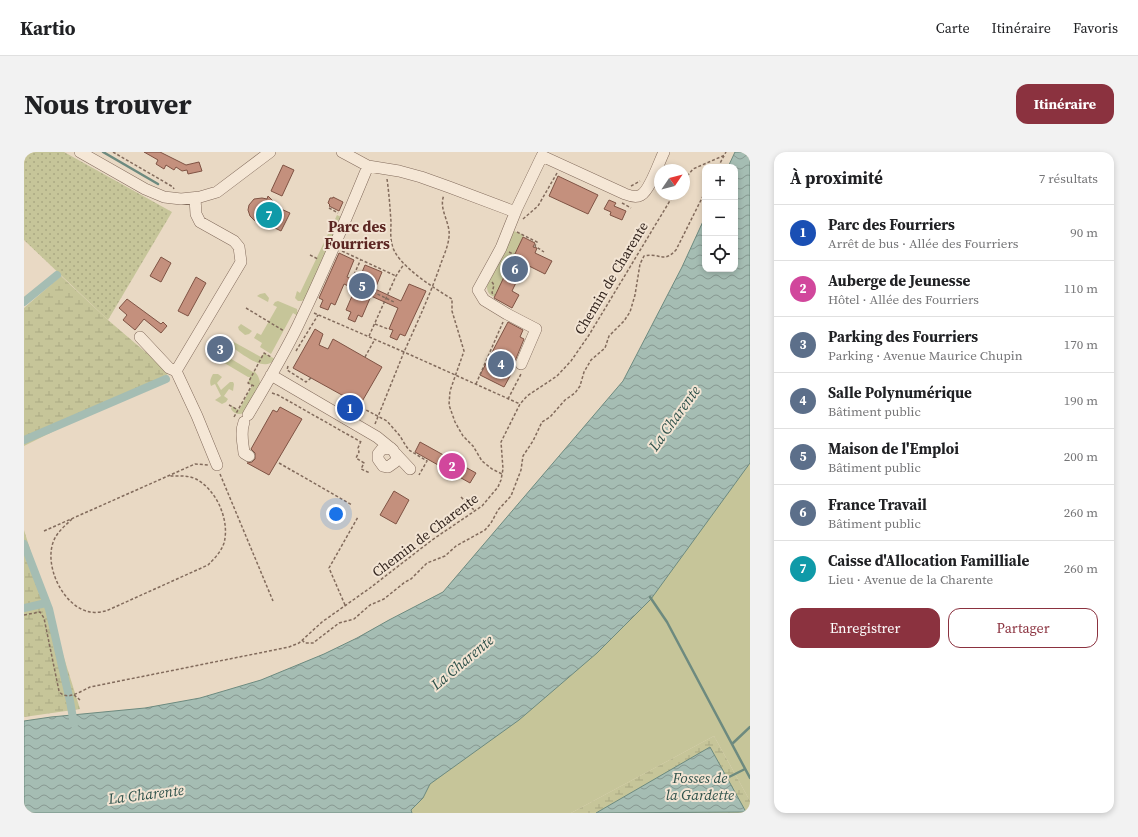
<!DOCTYPE html>
<html lang="fr">
<meta charset="utf-8">
<style>
:root{--surface:#fff;--page:#f2f2f2;--text:#202124;--muted:#757577;--line:#e0e0e0;--accent:#8b323f}
body{margin:0;font-family:"Source Serif 4",serif;background:var(--page);color:var(--text)}
.controls{position:absolute;right:12px;top:12px;display:grid;overflow:hidden;border-radius:8px;box-shadow:0 2px 6px #0003}
.controls button{width:36px;height:36px;display:grid;place-items:center;padding:0;border:0;border-bottom:1px solid var(--line);background:var(--surface);color:var(--text);font:20px sans-serif}
.compass{position:absolute;left:630px;top:12px;width:36px;height:36px;border-radius:50%;background:var(--surface);box-shadow:0 2px 6px #0003;rotate:55deg}
.you{position:absolute;left:312px;top:362px;width:14px;height:14px;margin:-10px;border:3px solid #fff;border-radius:50%;background:#1a73e8;box-shadow:0 0 0 6px #1a73e833}
.badge{display:grid;place-items:center;width:26px;height:26px;border-radius:50%;background:var(--accent);color:#fff;font-size:13px;font-weight:700}
.pin{position:absolute;translate:-50% -50%;border:2px solid #fff;box-shadow:0 1px 4px #0006}
.list{margin:0;padding:0;list-style:none}
h2{display:flex;justify-content:space-between;align-items:center;height:52px;margin:0;padding:0 16px;font-size:17px}
h2 small{font-size:13px;font-weight:400;color:var(--muted)}
.list li{display:grid;grid-template-columns:26px 1fr auto;gap:12px;align-items:center;box-sizing:border-box;height:56px;padding:0 16px;border-top:1px solid var(--line)}
.list b{display:block;font-size:15px;white-space:nowrap}
.list p{margin:0;font-size:13px;white-space:nowrap;color:var(--muted)}
.list em{font-size:13px;font-style:normal;color:var(--muted)}
.actions{display:flex;gap:8px;padding:12px 16px}
.actions a{flex:1;padding:9px 0;border:1px solid var(--accent);border-radius:12px;text-align:center;font-size:14px;color:var(--accent)}
.actions .main{background:var(--accent);color:#fff}
.icon{flex:none;width:22px;height:22px;fill:none;stroke:currentColor;stroke-width:2;stroke-linecap:round;stroke-linejoin:round}
.map{position:relative;flex:none;width:726px;height:661px;overflow:hidden;border-radius:12px}
header{display:flex;align-items:center;gap:24px;box-sizing:border-box;height:56px;padding:0 20px;background:var(--surface);border-bottom:1px solid var(--line)}
header strong{font-size:19px}
nav{display:flex;gap:22px;margin-inline-start:auto;font-size:14px}
.intro{display:flex;align-items:center;justify-content:space-between;box-sizing:border-box;height:96px;padding:0 24px}
h1{margin:0;font-size:28px}
.button{padding:10px 18px;border-radius:12px;background:var(--accent);color:#fff;font-size:14px;font-weight:700}
main{display:flex;gap:24px;padding:0 24px}
aside{flex:1;background:var(--surface);border-radius:12px;box-shadow:0 2px 6px #0003}
.map>svg:first-child{display:block}
.grass{fill:#c6c599}
.wetland{fill:url(#wetland-marsh)}
.park{fill:url(#park-dots)}
.water{fill:url(#water-waves);stroke:#6d8a7f}
.lines{fill:none;stroke-linecap:round;stroke-linejoin:round}
.stream{stroke:#6d8a7f;stroke-width:2.5}
.canal{stroke:#a5bdb3;stroke-width:8}
.building{fill:#c4907d;stroke:#7f5344}
.minor-casing{stroke:#826b5c;stroke-width:12}
.path{stroke:#826b5c;stroke-width:1.5;stroke-dasharray:3 2;stroke-linecap:butt}
.minor{stroke:#f5e7d6;stroke-width:11}
.labels{text-anchor:middle;dominant-baseline:central;stroke-width:4;stroke-linejoin:round;paint-order:stroke}
.street-label{font-size:14px;fill:#34261f;stroke:#f2e4d3}
.neighbourhood-label{font-size:15px;font-weight:bold;fill:#5c2622;stroke:#f2e4d3}
.water-label{font-size:15px;font-style:italic;fill:#2f524b;stroke:#f2e4d3}
</style>
<header>
<strong>Kartio</strong>
<nav><a>Carte</a><a>Itinéraire</a><a>Favoris</a></nav>
</header>
<div class="intro"><h1>Nous trouver</h1><a class="button">Itinéraire</a></div>
<main>
<div class="map">
<svg width="726" height="661" viewBox="0 0 726 661">
<defs>
<pattern id="wetland-marsh" width="20" height="14" patternUnits="userSpaceOnUse"><rect width="20" height="14" fill="#c6c599"/><path d="M1 5h8M5 5V1M11 12h8M15 12V8" fill="none" stroke="#aba983"/></pattern>
<pattern id="park-dots" width="8" height="8" patternUnits="userSpaceOnUse"><rect width="8" height="8" fill="#c6c599"/><path d="M2 2h.1M6 6h.1" fill="none" stroke="#aba983" stroke-width="1.8" stroke-linecap="round"/></pattern>
<pattern id="water-waves" width="16" height="10" patternUnits="userSpaceOnUse"><rect width="16" height="10" fill="#a5bdb3"/><path d="M0 5q4-4 8 0t8 0" fill="none" stroke="#879991"/></pattern>
</defs>
<rect width="100%" height="100%" fill="#e9d9c4"/>
<path class="grass" d="M313,63L317,65L281,147L278,149H274L271,146L273,139L276,141Z
M490,79L500,83L499,85L471,145C465,143 463,140 463,134Z
M241,141L245,146L244,150L233,144L236,142Z
M254,149L273,157L274,164L269,161L247,202L236,195L238,191L230,186L233,181L237,183L253,155L249,153L251,150Z
M217,172L228,179L225,182L221,183L215,178L214,175Z
M208,189L237,205L240,201L251,207C241,221 220,203 209,196L204,205L229,220L230,219C234,223 236,227 236,233L220,261C215,263 210,262 207,257L208,254L215,258L228,234L224,231L226,225H224L197,209Z
M189,222H194L198,225L193,231L197,238L206,230H209L210,232L209,239L205,237L200,244L204,247L202,250L198,252L191,248L197,244L191,232L187,234C185,229 187,226 189,222Z
M726,282V649L690,584L547,661H330Z"/>
<path class="wetland" d="M37,124L84,168L146,221L0,294V156Z
M0,378L56,557L0,565Z
M690,584L726,649V661H547Z"/>
<path class="park" d="M0,0H40L148,60L84,168L0,88Z"/>
<path class="water" d="M711,0H726V311L627,447L573,501L495,568L406,632L399,646L387,658L388,661H0V569L27,565L121,556L176,546L237,528L300,502L333,486L365,468L419,440L599,229L658,115L681,65V117H711V15H704Z
M686,595L722,660L572,661Z"/>
<g class="lines">
<path class="stream" d="M79,0L134,32
M626,445L643,470L726,626
M708,592L726,575
M703,626L721,617"/>
<path class="canal" d="M0,150L33,123
M0,288L142,227
M0,392L25,457L46,549L50,572
M0,456L22,451"/>
</g>
<path class="building" d="M120,0H136L162,13L175,10L178,19L164,22L163,18L158,19L152,15L150,18L142,13L140,17L132,12L134,8Z
M259,13L270,18L258,44L247,39Z
M534,24L574,43L564,62L525,44Z
M244,44L257,57L266,61L257,79L249,75L238,73L230,68L226,64L224,58L225,53L230,47L238,46L243,47Z
M309,45L319,50L315,59L305,54L306,53L304,51L306,46H309Z
M585,48L592,51L590,54L602,59L598,68L586,63L587,60L580,57Z
M499,85L511,91L509,95L513,96L511,101L528,109L521,122L501,112L488,139L495,143L488,156L470,146Z
M315,101L330,108L323,125L334,130L341,113L358,120L351,137L377,149L385,132L402,139L381,184L376,182L373,188L366,185L369,178L365,177L374,156L347,144L338,165L334,163L331,170L324,167L327,160L322,158L331,137L320,132L311,153L307,151L304,158L296,155L299,148L295,146Z
M137,105L147,111L137,130L126,124Z
M172,125L182,131L164,164L154,159Z
M103,147L137,172L139,170L143,174L137,181L120,167L111,178L99,168L103,163L95,156Z
M484,170L499,178L496,185L500,187L491,209V215L480,235L456,223Z
M291,177L299,182L295,193L304,197L309,187L358,215L336,253L269,216Z
M256,255L278,267L245,323L223,311L228,310L231,307V301L227,297L249,258L253,260Z
M396,290L452,321L446,331L391,300Z
M370,339L385,348L372,372L356,363Z"/>
<g class="lines">
<defs>
<path id="minor" d="M56,0L121,37L140,45L157,47L176,45L193,40L246,0
M318,0L344,14L375,19L397,25L425,35L486,58H490L493,56L518,4L601,42C606,44 612,46 617,43C626,38 635,10 640,0
M493,56L477,96L454,138L460,148L483,162L512,177L497,212
M116,185L145,216L152,219L173,264L193,313
M152,219L217,110L215,95L210,89L176,70L172,62L171,46
M247,223L353,285L369,298L373,305L371,310L364,315L359,314L354,307V302L358,297L367,296
M224,263C242,232 262,200 277,167C301,117 323,65 344,14
M220,270C216,281 219,290 220,301L225,304
M372,302L386,317"/>
</defs>
<use href="#minor" class="minor-casing"/>
<path class="path" d="M89,0L149,35L150,37
M694,15L702,0
M363,27C365,41 366,55 367,70C367,77 366,85 368,92C371,112 410,136 428,147V159L440,199L426,239L425,253L431,270L439,284L449,294L458,309L468,317L478,322
M660,28L669,17L701,3
M607,34L616,29
M598,51L607,56
M305,56L314,61
M499,67L514,54L533,21
M493,80L513,90L511,94L520,100
M318,99L372,124
M485,100L491,103
M286,103L294,107
M328,127L337,107
M468,130L470,133L468,141L471,143
M349,140L370,150
M222,156L260,179
M290,161L380,200C393,171 406,143 416,114C419,105 424,95 425,85C427,71 414,57 420,43
M351,172L364,177
M345,184L372,124L380,112
M272,199L294,163
M341,205L351,187
M264,214L263,218L282,230L287,226
M452,232L479,170
M230,234L224,231L240,201L247,205
M248,241L254,243L337,290
M484,247L497,222
M205,253L214,258
M321,256L323,248L363,269L376,284L382,294L385,298L403,309L395,323
M210,265L228,233
M351,272L380,200L496,252
M337,289L334,296L335,300L332,306L340,311L337,317L346,321
M255,311L328,353
M196,322L249,449
M437,345L451,359
M48,367C42,373 34,379 30,388C19,413 39,455 66,460C71,461 77,460 82,459L184,413C190,407 197,400 200,391C206,369 193,338 172,327C164,323 154,324 145,324
M20,379L171,312L184,313
M321,453L305,416L334,365
M0,463L16,460L20,466L35,539C42,550 57,539 66,535L265,495L275,491L298,470L346,436L408,388L458,354L474,335L477,328L479,317L477,290L496,252L503,244L533,224L547,209L565,183L650,42
M278,488L281,491H289L315,471L330,467L346,453L360,447L381,430L387,427L403,411L421,404L432,394L461,378L467,371L474,358L487,344L497,318L499,304L509,289L518,270L526,265L541,248L551,241L556,234L560,220L567,208L581,196L585,184L600,169L606,160L611,143L616,112L620,104C636,100 639,112 652,98L681,40
M50,543L56,548"/>
<use href="#minor" class="minor"/>
</g>
<g class="labels">
<g class="street-label">
<text transform="translate(587 126) rotate(-59)">Chemin de Charente</text>
<text transform="translate(401 383) rotate(-37)">Chemin de Charente</text>
</g>
<g class="neighbourhood-label">
<text x="333" y="74">Parc des<tspan x="333" dy="17">Fourriers</tspan></text>
</g>
<g class="water-label">
<text transform="translate(650 266) rotate(-54)">La Charente</text>
<text transform="translate(438 510) rotate(-40)">La Charente</text>
<text x="676" y="625">Fosses de<tspan x="676" dy="17">la Gardette</tspan></text>
<text transform="translate(122 642) rotate(-7)">La Charente</text>
</g>
</g>
</svg>
<div class="controls">
<button>+</button>
<button>−</button>
<button><svg class="icon" aria-label="locate" viewBox="0 0 24 24"><circle cx="12" cy="12" r="6"/><path d="M12 2v4M12 18v4M2 12h4M18 12h4"/></svg></button>
</div>
<svg class="compass" viewBox="-18 -18 36 36"><path d="M0-13l5 13h-10z" fill="#e53935"/><path d="M0 13l5-13h-10z" fill="#757577"/></svg>
<div class="you"></div>
<div class="pin badge" style="left:326px;top:256px;background:#1a4fb4">1</div>
<div class="pin badge" style="left:428px;top:314px;background:#d1479c">2</div>
<div class="pin badge" style="left:196px;top:197px;background:#5c6f8a">3</div>
<div class="pin badge" style="left:477px;top:212px;background:#5c6f8a">4</div>
<div class="pin badge" style="left:338px;top:134px;background:#5c6f8a">5</div>
<div class="pin badge" style="left:491px;top:117px;background:#5c6f8a">6</div>
<div class="pin badge" style="left:245px;top:63px;background:#0f9aa8">7</div>
</div>
<aside>
<h2>À proximité<small>7 résultats</small></h2>
<ul class="list">
<li><span class="badge" style="background:#1a4fb4">1</span><div><b>Parc des Fourriers</b><p>Arrêt de bus · Allée des Fourriers</p></div><em>90 m</em></li>
<li><span class="badge" style="background:#d1479c">2</span><div><b>Auberge de Jeunesse</b><p>Hôtel · Allée des Fourriers</p></div><em>110 m</em></li>
<li><span class="badge" style="background:#5c6f8a">3</span><div><b>Parking des Fourriers</b><p>Parking · Avenue Maurice Chupin</p></div><em>170 m</em></li>
<li><span class="badge" style="background:#5c6f8a">4</span><div><b>Salle Polynumérique</b><p>Bâtiment public</p></div><em>190 m</em></li>
<li><span class="badge" style="background:#5c6f8a">5</span><div><b>Maison de l'Emploi</b><p>Bâtiment public</p></div><em>200 m</em></li>
<li><span class="badge" style="background:#5c6f8a">6</span><div><b>France Travail</b><p>Bâtiment public</p></div><em>260 m</em></li>
<li><span class="badge" style="background:#0f9aa8">7</span><div><b>Caisse d'Allocation Familliale</b><p>Lieu · Avenue de la Charente</p></div><em>260 m</em></li>
</ul>
<div class="actions"><a class="main">Enregistrer</a><a>Partager</a></div>
</aside>
</main>
